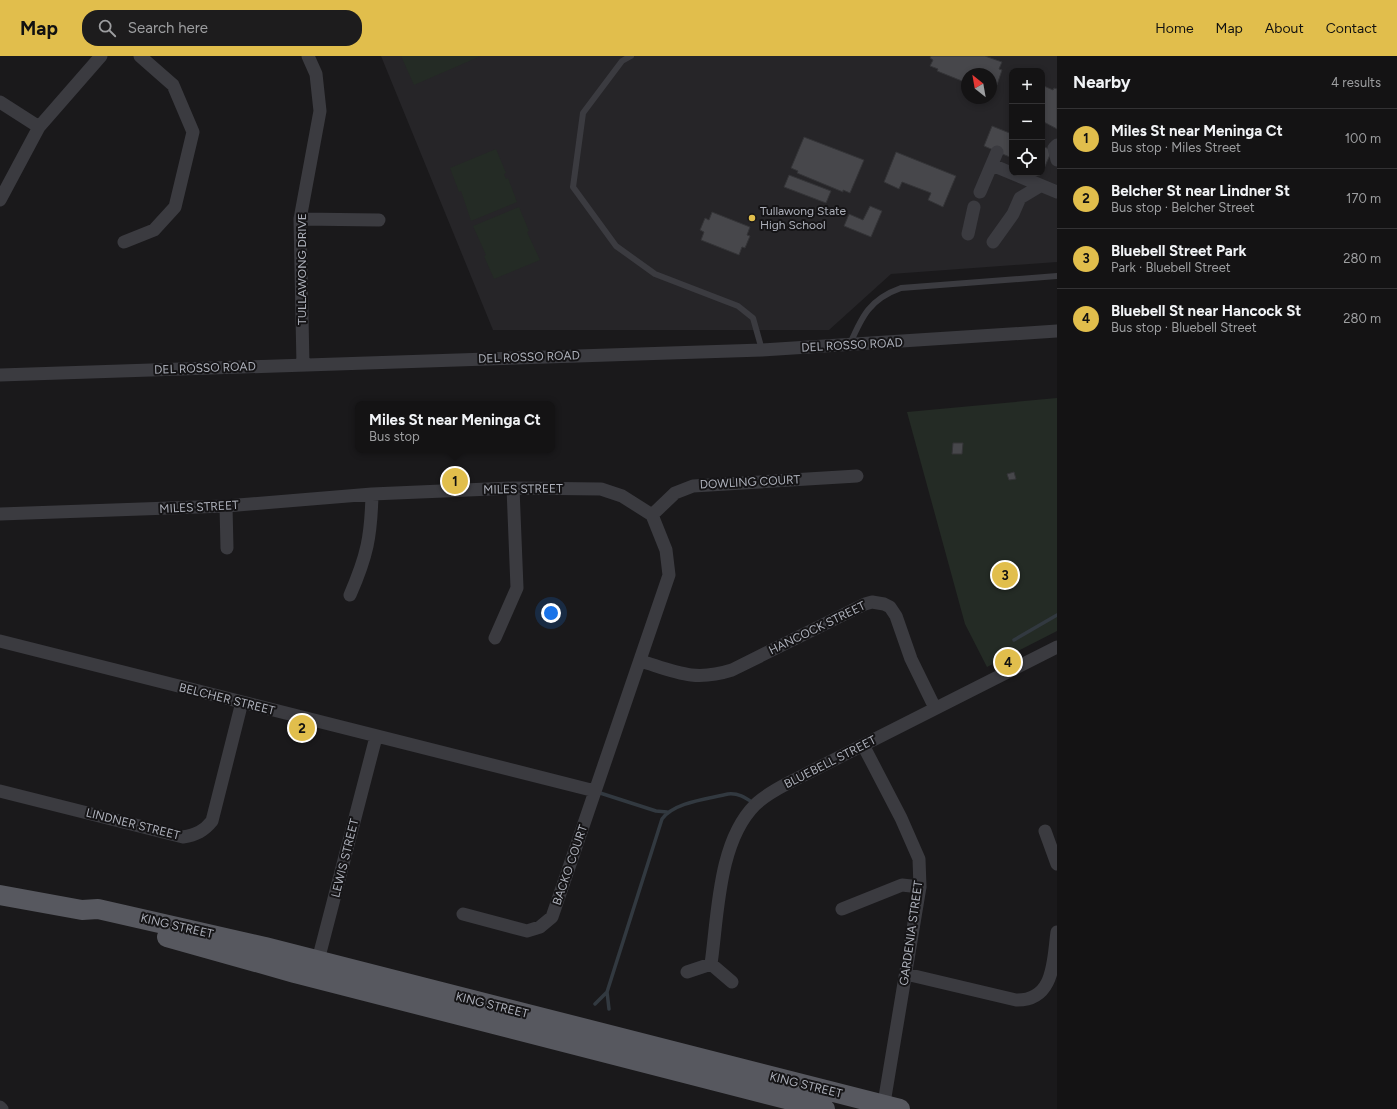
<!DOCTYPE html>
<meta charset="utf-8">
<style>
:root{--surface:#141314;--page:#1d1c1d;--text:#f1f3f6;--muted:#9d9ea0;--line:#333234;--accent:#e1be4c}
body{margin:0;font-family:Figtree,sans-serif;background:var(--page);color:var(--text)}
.controls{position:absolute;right:12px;top:12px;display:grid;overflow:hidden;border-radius:8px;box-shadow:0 2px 6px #0003}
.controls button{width:36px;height:36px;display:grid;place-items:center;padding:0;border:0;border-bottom:1px solid var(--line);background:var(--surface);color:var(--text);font:20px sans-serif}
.compass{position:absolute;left:961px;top:12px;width:36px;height:36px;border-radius:50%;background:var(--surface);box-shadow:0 2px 6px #0003;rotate:329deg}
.you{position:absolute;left:551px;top:557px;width:14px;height:14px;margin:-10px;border:3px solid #fff;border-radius:50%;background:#1a73e8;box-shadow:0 0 0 6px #1a73e833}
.badge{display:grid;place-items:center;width:26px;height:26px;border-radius:50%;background:var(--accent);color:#111;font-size:13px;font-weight:700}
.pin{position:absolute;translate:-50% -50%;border:2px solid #fff;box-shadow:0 1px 4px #0006}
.popup{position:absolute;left:355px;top:345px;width:200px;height:52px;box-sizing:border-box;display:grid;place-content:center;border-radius:8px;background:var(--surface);filter:drop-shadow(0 1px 3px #0005);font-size:13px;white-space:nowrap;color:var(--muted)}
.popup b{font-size:15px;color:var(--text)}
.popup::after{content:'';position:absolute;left:50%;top:100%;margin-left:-8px;border:8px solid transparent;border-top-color:var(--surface)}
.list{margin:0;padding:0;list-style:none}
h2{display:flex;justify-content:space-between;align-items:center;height:52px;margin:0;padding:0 16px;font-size:17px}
h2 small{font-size:13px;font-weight:400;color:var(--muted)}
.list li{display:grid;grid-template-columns:26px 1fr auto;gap:12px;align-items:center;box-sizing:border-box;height:60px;padding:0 16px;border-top:1px solid var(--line)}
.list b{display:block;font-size:15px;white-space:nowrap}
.list p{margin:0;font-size:13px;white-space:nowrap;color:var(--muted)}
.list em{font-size:13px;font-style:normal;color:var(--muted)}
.icon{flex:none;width:22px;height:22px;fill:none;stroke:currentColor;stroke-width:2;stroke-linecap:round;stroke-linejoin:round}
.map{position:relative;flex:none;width:1057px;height:1053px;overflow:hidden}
header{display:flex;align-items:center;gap:24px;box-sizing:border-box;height:56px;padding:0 20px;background:var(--accent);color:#111}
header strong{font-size:19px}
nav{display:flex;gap:22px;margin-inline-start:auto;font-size:14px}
.search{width:280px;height:36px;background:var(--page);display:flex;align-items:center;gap:10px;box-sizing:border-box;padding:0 14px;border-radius:16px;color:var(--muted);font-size:15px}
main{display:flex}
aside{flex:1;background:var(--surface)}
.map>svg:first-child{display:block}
.built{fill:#262528;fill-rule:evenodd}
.park{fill:#242b25}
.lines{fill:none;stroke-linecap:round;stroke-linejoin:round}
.stream{stroke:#323940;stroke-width:3.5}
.building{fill:#47474b;stroke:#343437}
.lane{stroke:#3b3b40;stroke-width:6}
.street{stroke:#3b3b40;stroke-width:13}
.primary{stroke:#57585f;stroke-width:20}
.poi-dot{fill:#e1be4c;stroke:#151416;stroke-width:1.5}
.labels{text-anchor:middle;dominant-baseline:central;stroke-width:4;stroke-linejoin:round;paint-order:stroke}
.poi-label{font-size:12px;fill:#adb0ba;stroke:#151416;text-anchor:start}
.street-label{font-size:12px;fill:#adb0ba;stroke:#151416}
</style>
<header>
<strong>Map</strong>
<div class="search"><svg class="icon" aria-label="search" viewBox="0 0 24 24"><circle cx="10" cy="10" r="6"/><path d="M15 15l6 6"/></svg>Search here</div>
<nav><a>Home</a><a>Map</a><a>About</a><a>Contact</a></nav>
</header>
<main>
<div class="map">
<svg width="1057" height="1053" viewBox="0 0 1057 1053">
<rect width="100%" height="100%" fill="#1a191b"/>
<path class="built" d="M381,0H1057V206L891,218L829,274H493ZM1012,15H1042V117H1012ZM967,18H991V42H967Z"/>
<path class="park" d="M401,0H481L414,29Z
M496,93L506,117L504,118L506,123L508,122L517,146L471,165L461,135L459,136L450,112Z
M519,151L529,175L527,176L540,204L494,223L484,200L486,199L473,170Z
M1057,342V575L987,611L965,568L907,356Z"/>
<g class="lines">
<path class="stream" d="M1014,584L1057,559
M597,736L656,755L667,756
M595,948L607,936
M609,953L607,936L662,763C674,746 708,743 728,738C738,737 745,741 753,747"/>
</g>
<path class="building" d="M931,0H985L1002,6L999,13L1002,14L997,29L993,28L991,33V18H967V27L937,15L938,13L930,10L933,4L930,2Z
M1044,30L1053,34L1054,32L1057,33V73L1042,65V34Z
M992,70L1012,78V102L984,90Z
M804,81L864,104L850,137L843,134V136L797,117L798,115L791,112Z
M1042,90L1052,94L1043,115L1042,114Z
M896,96L956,120L943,151L928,144L931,137L902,126L899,133L884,126Z
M789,119L831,135L826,147L784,131Z
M870,150L882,155L871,181L844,170L849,158L863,164Z
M712,156L750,171L747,179L750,180L745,192L742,191L739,199L701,184L704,176L700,174L705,162L709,164Z
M953,387H963L962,398H952Z
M1014,416L1016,423L1009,424L1007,418Z"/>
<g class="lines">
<path class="lane" d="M631,0L622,5L583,57L573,131L616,190L655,218L738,250L753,262L762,294
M850,288C862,260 870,243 901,232L1057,220"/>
<path class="street" d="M0,46L39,71
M1057,89L1054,92L1057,104
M992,109L1057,136
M980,136L997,96
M0,144L39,71L101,0
M300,163L379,164
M968,178L974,151
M124,186L154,174L175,151L193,76L173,29L140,0
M993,186L1013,158L1020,142L1040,130
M303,309L300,163L320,55L316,18L308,0
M0,319L762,294L1057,275
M226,450L227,492
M0,458L226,450L372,438L513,432L601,433L622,440L652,459L666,494L669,519L552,861L540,871L527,875L463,858
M652,459L675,437L693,430L857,420
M350,539C367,500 371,481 372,438
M495,582L517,532L513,432
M0,585L595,735
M641,605C676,616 694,626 732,614L865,548L872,546L884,548L890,551L896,560L911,603L935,652
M863,689L901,762L919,803L920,831L883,1053
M0,735L183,781C196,779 204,775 212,765L242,646
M1045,775L1057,808
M842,853L902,829L920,831
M711,908C718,859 718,786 755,749C766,738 781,731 794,724L1057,591
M316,912L376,681
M687,916L711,908L732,926
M906,918L1016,944C1055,945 1053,904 1057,876
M0,1051L2,1053"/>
<path class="primary" d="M0,839L82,854L98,853L265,891L900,1053
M167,881L295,917L825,1053"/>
</g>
<circle class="poi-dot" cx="752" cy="162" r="4"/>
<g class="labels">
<g class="poi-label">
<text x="760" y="155">Tullawong State<tspan x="760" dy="14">High School</tspan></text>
</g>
<g class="street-label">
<text transform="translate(302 213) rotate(-90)">TULLAWONG DRIVE</text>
<text transform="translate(852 289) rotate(-3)">DEL ROSSO ROAD</text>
<text transform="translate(529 301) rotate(-2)">DEL ROSSO ROAD</text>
<text transform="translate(205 312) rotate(-2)">DEL ROSSO ROAD</text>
<text transform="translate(750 426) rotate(-3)">DOWLING COURT</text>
<text transform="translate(523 433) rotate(-1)">MILES STREET</text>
<text transform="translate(199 451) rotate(-3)">MILES STREET</text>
<text transform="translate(817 572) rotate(-26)">HANCOCK STREET</text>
<text transform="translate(227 643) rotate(14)">BELCHER STREET</text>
<text transform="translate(830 706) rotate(-27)">BLUEBELL STREET</text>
<text transform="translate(133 768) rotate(14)">LINDNER STREET</text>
<text transform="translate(345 802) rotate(-76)">LEWIS STREET</text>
<text transform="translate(570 809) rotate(-71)">BACKO COURT</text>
<text transform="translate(177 870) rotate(13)">KING STREET</text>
<text transform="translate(911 877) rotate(-82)">GARDENIA STREET</text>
<text transform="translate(492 949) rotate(14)">KING STREET</text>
<text transform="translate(806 1029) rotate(14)">KING STREET</text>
</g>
</g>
</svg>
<div class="controls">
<button>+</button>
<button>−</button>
<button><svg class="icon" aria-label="locate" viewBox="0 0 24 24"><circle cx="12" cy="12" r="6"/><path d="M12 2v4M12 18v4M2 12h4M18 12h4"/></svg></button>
</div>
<svg class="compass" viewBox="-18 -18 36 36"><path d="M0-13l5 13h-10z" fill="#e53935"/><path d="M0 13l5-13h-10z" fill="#9d9ea0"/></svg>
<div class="you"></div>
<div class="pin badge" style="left:455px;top:425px">1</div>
<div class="popup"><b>Miles St near Meninga Ct</b>Bus stop</div>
<div class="pin badge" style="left:302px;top:672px">2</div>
<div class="pin badge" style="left:1005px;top:519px">3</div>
<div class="pin badge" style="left:1008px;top:606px">4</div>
</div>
<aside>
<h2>Nearby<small>4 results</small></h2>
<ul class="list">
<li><span class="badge">1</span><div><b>Miles St near Meninga Ct</b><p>Bus stop · Miles Street</p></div><em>100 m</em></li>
<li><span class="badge">2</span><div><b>Belcher St near Lindner St</b><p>Bus stop · Belcher Street</p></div><em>170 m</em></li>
<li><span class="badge">3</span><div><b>Bluebell Street Park</b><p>Park · Bluebell Street</p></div><em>280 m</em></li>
<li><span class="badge">4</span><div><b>Bluebell St near Hancock St</b><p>Bus stop · Bluebell Street</p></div><em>280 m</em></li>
</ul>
</aside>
</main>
